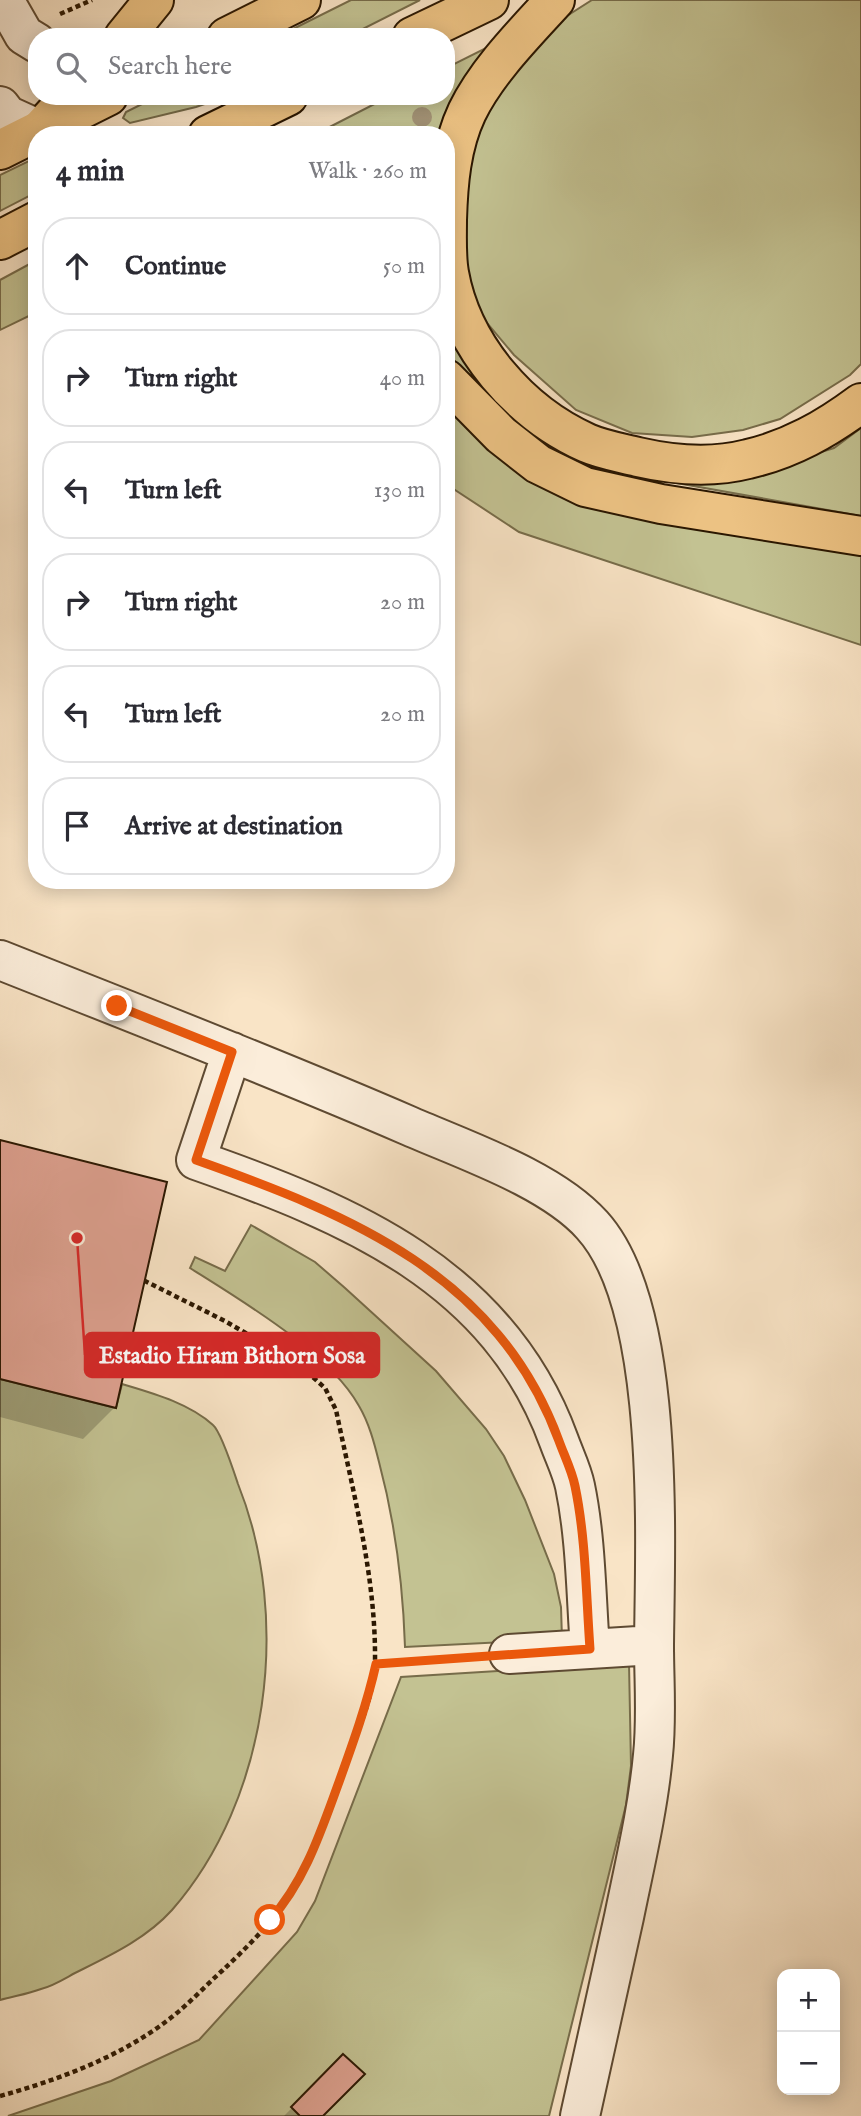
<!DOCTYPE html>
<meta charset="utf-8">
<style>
:root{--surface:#fff;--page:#f7f7f7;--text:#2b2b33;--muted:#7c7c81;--line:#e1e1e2}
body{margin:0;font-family:"IM FELL English",serif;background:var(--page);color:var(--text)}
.controls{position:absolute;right:21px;bottom:21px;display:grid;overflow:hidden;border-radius:14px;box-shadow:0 4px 18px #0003}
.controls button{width:63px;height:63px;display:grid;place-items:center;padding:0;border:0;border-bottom:2px solid var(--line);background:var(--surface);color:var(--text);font:35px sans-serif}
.stop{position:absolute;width:21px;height:21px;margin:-16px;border:5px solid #ea580c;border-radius:50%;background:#fff}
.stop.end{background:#ea580c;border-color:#fff;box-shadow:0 2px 7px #0008}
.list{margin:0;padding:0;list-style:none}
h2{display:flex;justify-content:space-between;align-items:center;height:91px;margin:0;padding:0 28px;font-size:30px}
h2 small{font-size:23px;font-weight:400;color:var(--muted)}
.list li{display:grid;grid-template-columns:46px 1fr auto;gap:21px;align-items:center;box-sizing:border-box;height:98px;margin:0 14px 14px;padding:0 14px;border:2px solid var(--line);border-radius:28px}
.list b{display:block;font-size:26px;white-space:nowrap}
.list em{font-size:23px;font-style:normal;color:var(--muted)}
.icon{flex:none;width:38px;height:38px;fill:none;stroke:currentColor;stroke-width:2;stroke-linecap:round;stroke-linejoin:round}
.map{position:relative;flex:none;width:861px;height:2116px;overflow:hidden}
.search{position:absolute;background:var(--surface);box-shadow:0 4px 18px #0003;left:28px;top:28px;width:427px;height:77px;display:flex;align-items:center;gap:18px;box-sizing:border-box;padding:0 24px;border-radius:28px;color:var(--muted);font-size:26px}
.panel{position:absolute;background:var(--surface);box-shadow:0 4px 18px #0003;left:28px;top:126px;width:427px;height:763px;border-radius:28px}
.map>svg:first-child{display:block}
.green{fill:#c3c292;stroke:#776c4a;stroke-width:2}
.shadow{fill:#0003}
.building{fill:#dda08f;stroke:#2b1701;stroke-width:2}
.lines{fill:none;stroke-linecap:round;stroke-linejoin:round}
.minor-casing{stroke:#5e4a32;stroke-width:42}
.major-casing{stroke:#2b1701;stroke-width:42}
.highway-casing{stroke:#2b1701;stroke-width:42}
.path{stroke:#2b1701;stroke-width:4.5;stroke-dasharray:5 3.5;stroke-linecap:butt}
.minor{stroke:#fbedda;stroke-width:38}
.major{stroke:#ecc283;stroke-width:38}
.highway{stroke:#ecc283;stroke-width:38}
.tree{fill:#a59476}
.route{stroke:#ea580c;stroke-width:9}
.leader{fill:none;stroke:#d62828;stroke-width:2.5}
.callout-dot{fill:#d62828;stroke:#fbedda;stroke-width:2.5}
.callout{fill:#d62828;stroke:#d62828;stroke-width:2.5}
.callout-label{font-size:23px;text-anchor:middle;font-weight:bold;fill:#fff}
</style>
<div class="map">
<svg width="861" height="2116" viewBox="0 0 861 2116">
<rect width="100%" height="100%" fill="#f9e4c6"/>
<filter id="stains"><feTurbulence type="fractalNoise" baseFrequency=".00286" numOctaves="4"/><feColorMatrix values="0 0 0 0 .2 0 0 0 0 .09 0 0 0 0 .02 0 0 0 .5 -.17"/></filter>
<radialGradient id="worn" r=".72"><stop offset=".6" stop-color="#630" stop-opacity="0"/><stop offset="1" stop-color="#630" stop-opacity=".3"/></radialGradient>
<path class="green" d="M351,0H420L347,37H277Z
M592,0H861V364L850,375L780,419L743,430L692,437L632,433L576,410L514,355L476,310L460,268L459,175L492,92L548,28Z
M488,47L441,135H314L390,96H446V68Z
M158,96H228L196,107L130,123L123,118L126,112Z
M37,157V192L0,211V175Z
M37,260V312L0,330V280Z
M446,315L536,427L769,468L834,448L861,428V516L632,475L533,433L485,393L446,352Z
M446,405L523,470L861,555V645L519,532L446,484Z
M251,1225L315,1262L345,1288L436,1371L486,1429L504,1456L525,1500L554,1574L561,1607L562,1639L405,1647C403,1585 395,1522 379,1462C374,1442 369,1423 359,1406C329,1352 242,1301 190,1268L195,1257L225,1271Z
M0,1379L116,1408L122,1384C152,1393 189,1403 213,1425C221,1432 234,1472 238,1484C292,1619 269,1799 172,1910C146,1939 109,1956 75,1973C64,1979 53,1986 41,1989C28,1994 14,1996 0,2000Z
M629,1663L631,1766L626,1805L549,2116H8L111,2081L199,2040L297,1932L315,1901L401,1677Z"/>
<path class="shadow" d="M0,1141L115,1407L83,1439L0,1417Z
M343,2056L321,2116H284Z"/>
<path class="building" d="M0,1140L167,1182L116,1408L0,1379Z
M343,2054L365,2074L323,2116H300L291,2107Z"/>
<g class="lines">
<defs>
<path id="minor" d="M4,0L24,35L37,43
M0,106L7,115L51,135
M0,960C136,1014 273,1067 407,1125C464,1150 551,1179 592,1225C666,1306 655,1538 654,1645C654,1681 657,1719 653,1755C648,1809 635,1863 624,1917C609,1983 595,2050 580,2116
M232,1052L196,1160C350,1214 499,1276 559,1441C564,1455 572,1471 575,1486C586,1539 586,1595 590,1649
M509,1654L654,1645"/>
<path id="major" d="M227,37L301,0
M412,37L489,0
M208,135L288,96
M0,150L108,96
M0,240L37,221"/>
<path id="highway" d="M555,0C524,34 487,71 467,112C451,146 448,184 447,220C447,238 446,256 449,273C462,347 520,413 587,443C603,450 622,453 638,457C673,465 713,468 748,459C791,449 826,429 861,403
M124,37L154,0
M40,130L71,96
M446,379L501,435L538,464L585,487L661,504L861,536"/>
</defs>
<use href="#minor" class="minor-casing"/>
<use href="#major" class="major-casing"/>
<use href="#highway" class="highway-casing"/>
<path class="path" d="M60,14L92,0
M376,1663L476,1657
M0,2096C58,2080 120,2057 168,2020C188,2005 205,1986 223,1970C244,1950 272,1923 287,1899C312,1860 326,1816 342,1773C354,1740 375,1696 375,1661C376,1577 353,1492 336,1410L325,1388L297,1363L225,1321L145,1281"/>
<use href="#minor" class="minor"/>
<use href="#major" class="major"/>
<use href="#highway" class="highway"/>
</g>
<circle class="tree" cx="422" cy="117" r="10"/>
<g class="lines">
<path class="route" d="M117,1006L232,1052L196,1160C351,1215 498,1275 559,1441C564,1455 572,1471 575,1486C586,1539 586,1595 590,1649L376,1664C367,1704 353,1743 339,1782C321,1831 305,1881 270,1920"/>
</g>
<path class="leader" d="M77 1238L85 1355"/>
<circle class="callout-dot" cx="77" cy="1238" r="7"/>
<rect class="callout" x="85" y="1333" width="294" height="44" rx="7"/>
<g class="callout-label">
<text x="232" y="1363">Estadio Hiram Bithorn Sosa</text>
</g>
<rect width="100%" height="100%" filter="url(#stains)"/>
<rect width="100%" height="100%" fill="url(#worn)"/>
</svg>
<div class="controls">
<button>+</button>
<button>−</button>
</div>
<div class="stop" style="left:270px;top:1920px"></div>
<div class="stop end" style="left:117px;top:1006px"></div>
<div class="search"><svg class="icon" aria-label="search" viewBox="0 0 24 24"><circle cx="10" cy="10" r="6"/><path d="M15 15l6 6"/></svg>Search here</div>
<section class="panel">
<h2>4 min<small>Walk · 260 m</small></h2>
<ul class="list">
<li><svg class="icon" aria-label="ahead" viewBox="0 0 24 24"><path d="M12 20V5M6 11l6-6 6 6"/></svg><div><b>Continue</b></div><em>50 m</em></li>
<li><svg class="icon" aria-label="right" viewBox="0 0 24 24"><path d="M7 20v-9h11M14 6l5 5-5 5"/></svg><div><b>Turn right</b></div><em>40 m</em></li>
<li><svg class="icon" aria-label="left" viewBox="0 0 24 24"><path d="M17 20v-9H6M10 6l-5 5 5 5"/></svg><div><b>Turn left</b></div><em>130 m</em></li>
<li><svg class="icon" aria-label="right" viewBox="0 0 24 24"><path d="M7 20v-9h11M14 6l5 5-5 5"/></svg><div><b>Turn right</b></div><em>20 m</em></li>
<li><svg class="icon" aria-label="left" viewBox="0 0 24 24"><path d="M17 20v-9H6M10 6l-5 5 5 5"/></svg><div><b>Turn left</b></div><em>20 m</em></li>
<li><svg class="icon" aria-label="arrive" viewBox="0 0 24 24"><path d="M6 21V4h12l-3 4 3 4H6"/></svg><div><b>Arrive at destination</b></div></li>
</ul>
</section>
</div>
